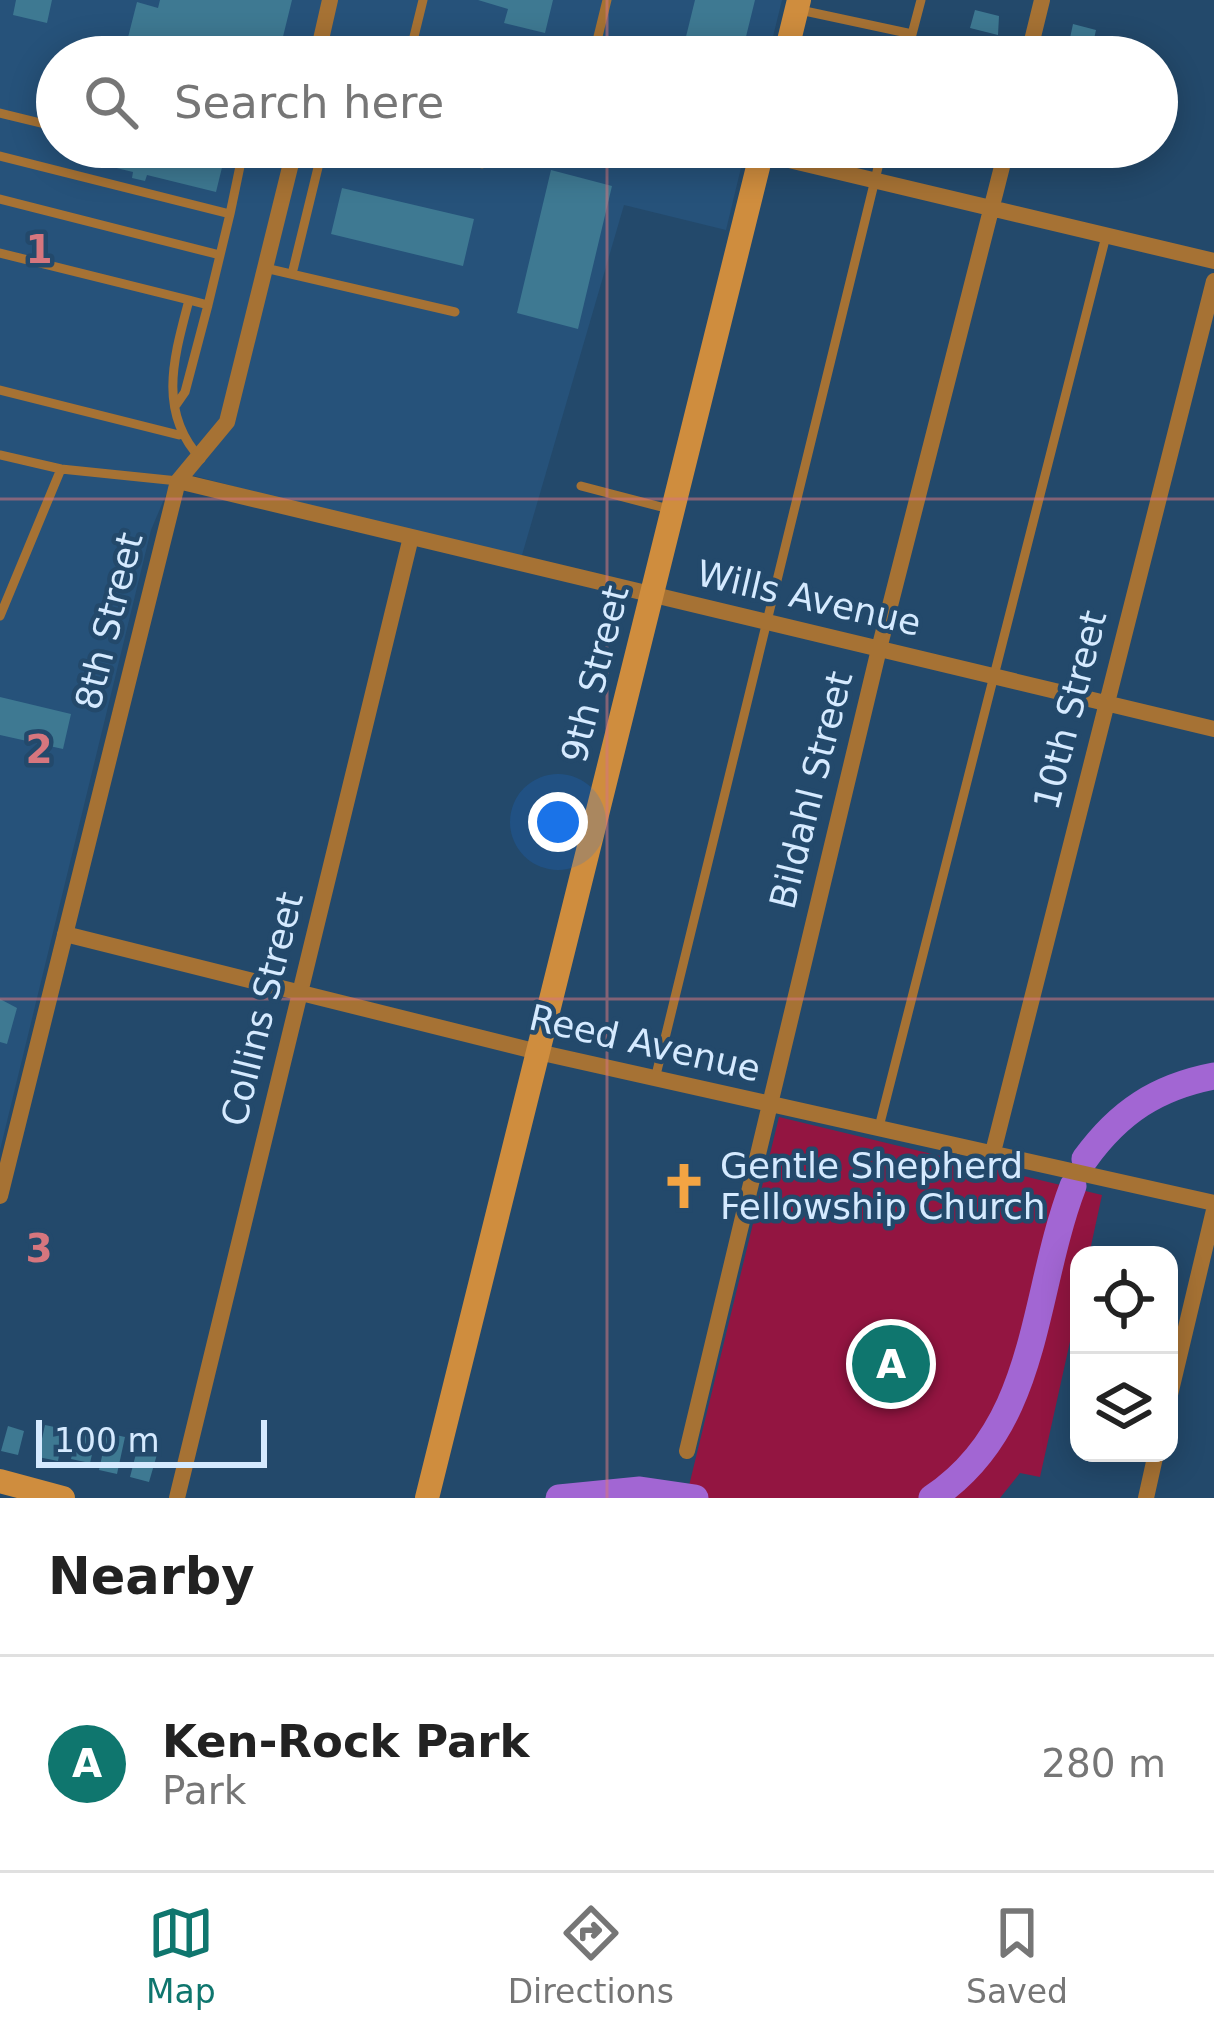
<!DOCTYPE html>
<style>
:root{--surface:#fff;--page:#f2f2f2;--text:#222;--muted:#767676;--line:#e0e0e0;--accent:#0f766e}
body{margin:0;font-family:"DejaVu Sans",sans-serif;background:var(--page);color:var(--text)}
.controls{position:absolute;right:36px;bottom:36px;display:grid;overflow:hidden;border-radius:24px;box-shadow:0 6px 30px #0003}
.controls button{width:108px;height:108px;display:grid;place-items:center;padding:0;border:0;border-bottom:3px solid var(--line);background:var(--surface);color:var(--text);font:60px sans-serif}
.scale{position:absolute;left:36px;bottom:30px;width:231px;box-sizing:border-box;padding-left:12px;border:6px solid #d5eaff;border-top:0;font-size:33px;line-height:42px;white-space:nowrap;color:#d5eaff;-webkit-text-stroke:9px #23496b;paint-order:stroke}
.you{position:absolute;left:558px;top:822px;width:42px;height:42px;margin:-30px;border:9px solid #fff;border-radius:50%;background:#1a73e8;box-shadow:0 0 0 18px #1a73e833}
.badge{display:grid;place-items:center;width:78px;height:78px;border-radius:50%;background:var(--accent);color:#fff;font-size:39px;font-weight:700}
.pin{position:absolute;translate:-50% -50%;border:6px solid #fff;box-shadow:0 3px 12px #0006}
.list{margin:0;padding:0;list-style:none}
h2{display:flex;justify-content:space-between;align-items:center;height:156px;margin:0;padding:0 48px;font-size:51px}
h2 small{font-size:39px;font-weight:400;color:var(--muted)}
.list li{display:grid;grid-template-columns:78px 1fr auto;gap:36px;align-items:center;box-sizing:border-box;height:216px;padding:0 48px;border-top:3px solid var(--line)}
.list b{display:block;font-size:45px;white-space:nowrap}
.list p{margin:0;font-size:39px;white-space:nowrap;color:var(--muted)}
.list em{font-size:39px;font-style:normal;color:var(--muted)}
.icon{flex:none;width:66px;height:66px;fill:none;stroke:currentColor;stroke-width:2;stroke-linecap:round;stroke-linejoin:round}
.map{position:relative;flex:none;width:1214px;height:1498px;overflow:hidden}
.search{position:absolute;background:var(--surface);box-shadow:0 6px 30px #0003;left:36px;right:36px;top:36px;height:132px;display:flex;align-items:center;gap:30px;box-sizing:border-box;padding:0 42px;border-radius:66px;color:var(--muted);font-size:45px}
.sheet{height:372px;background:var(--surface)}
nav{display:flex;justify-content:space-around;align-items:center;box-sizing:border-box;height:168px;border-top:3px solid var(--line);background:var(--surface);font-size:33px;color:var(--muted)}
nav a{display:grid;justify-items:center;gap:6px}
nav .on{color:var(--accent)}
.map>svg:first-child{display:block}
.built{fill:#26527a}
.green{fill:#931541}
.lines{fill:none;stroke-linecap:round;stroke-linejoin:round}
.river{stroke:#a266d3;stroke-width:27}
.building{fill:#3e7992}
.lane{stroke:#a67234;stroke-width:9}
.street{stroke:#a67234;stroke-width:16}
.secondary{stroke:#cf8d3e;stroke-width:24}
.grid{fill:none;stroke:#d6767e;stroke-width:3;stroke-opacity:0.55}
.labels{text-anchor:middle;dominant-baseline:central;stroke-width:9;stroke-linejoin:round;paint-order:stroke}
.street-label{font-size:36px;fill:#d5eaff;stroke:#23496b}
.poi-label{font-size:36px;fill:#d5eaff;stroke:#23496b;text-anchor:start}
.grid-label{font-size:39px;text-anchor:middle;font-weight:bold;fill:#d6767e;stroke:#23496b;stroke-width:9;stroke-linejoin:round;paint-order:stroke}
</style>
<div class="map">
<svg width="1214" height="1498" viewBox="0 0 1214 1498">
<rect width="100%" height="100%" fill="#23496b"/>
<path class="built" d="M0,0H782L768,57H57V147H746L726,230L624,205L520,562L176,471L151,530L0,1150Z"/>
<path class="green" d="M779,1117L1102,1195L1089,1255H1079V1301L1040,1477L1020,1473L1000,1498H686Z"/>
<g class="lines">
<path class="river" d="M1085,1159C1119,1112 1157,1087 1214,1076
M559,1498L640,1490L695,1498
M932,1498C1040,1426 1031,1296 1073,1186"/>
</g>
<path class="building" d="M16,0H52L47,23L13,15Z
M160,0H292L278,57H123L137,2L158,8Z
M478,0H553L545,33L504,23L508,9Z
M695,0H755L741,57H681Z
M975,10L999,16L998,35L970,28Z
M1073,24L1096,30L1090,57L1067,52Z
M100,147H227L216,192L147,175L145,181L132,178L133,172L96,163Z
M551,170L612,186L578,329L517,313Z
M342,188L474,219L463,266L331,234Z
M0,697L71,714L63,749L0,735Z
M0,999L17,1008L7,1044L0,1042Z
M45,1425L64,1429L58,1461L38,1457Z
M8,1426L24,1431L18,1455L1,1451Z
M77,1432L96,1437L90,1463L71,1459Z
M107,1433L125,1437L117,1474L99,1470Z
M138,1446L158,1451L149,1482L130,1477Z"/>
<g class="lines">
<path class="lane" d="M800,10L912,34
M409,57L423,0
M593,57L607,0
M906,57L921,0
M0,113L57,127
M412,147L482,164
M0,156L230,214L208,305L189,300
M0,199L220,255
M230,214L244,147
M0,253L189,300C174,357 157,412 201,459
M265,268L455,312
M292,274L323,147
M0,390L179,435
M176,405L185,392L208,305
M0,455L61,469L178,481
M581,486L673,510
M0,616L61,469
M655,1079L883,147
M879,1127L1106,236"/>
<path class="street" d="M320,43L375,57
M317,57L330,0
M1028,57L1042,0
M734,147L1214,261
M178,481L1214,729
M65,934L538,1052L1214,1203
M992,1156L1214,281
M0,1196L178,481L227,422L295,147
M1169,1399L1214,1210
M687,1451L879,649L1007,147
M177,1498L411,537
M1146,1498L1156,1453"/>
<path class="secondary" d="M785,57L799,0
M0,1481L63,1498
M427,1498L763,147"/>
</g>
<path class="grid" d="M607,0V57M607,147V1498M0,499H1214M0,999H1214"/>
<defs>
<symbol id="church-bare" viewBox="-9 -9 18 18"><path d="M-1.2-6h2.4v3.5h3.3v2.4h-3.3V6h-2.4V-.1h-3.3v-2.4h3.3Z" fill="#f3a443" stroke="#23496b" stroke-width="2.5" paint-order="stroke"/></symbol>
</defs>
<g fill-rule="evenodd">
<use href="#church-bare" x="651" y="1153" width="66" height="66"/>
</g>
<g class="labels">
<g class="street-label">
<text transform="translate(809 598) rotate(13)">Wills Avenue</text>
<text transform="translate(109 621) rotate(-76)">8th Street</text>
<text transform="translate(595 674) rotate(-76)">9th Street</text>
<text transform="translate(1070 710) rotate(-76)">10th Street</text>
<text transform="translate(811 790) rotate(-76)">Bildahl Street</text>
<text transform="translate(262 1009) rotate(-76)">Collins Street</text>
<text transform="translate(645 1043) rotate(13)">Reed Avenue</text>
</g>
<g class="poi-label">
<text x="720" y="1165">Gentle Shepherd<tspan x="720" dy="41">Fellowship Church</tspan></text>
</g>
</g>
<g class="grid-label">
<text x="39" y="263">1</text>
<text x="39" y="763">2</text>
<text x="39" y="1262">3</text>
</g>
</svg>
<div class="controls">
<button><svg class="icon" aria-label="locate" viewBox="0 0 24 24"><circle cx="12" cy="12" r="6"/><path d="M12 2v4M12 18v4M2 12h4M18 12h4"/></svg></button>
<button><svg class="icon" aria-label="layers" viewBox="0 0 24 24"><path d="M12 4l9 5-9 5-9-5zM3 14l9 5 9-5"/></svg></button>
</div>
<div class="scale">100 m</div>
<div class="you"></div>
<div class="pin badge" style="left:891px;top:1364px">A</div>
<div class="search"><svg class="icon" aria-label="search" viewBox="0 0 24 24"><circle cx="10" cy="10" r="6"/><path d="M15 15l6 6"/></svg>Search here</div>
</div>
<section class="sheet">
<h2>Nearby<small></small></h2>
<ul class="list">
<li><span class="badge">A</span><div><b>Ken-Rock Park</b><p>Park</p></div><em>280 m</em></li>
</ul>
</section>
<nav>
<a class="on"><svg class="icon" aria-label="map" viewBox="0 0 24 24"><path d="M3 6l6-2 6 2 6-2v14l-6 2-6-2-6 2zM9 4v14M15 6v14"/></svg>Map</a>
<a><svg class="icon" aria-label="directions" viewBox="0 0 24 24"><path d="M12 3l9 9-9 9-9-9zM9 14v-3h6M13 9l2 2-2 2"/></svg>Directions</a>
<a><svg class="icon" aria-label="saved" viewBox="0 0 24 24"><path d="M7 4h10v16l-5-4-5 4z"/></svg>Saved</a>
</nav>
